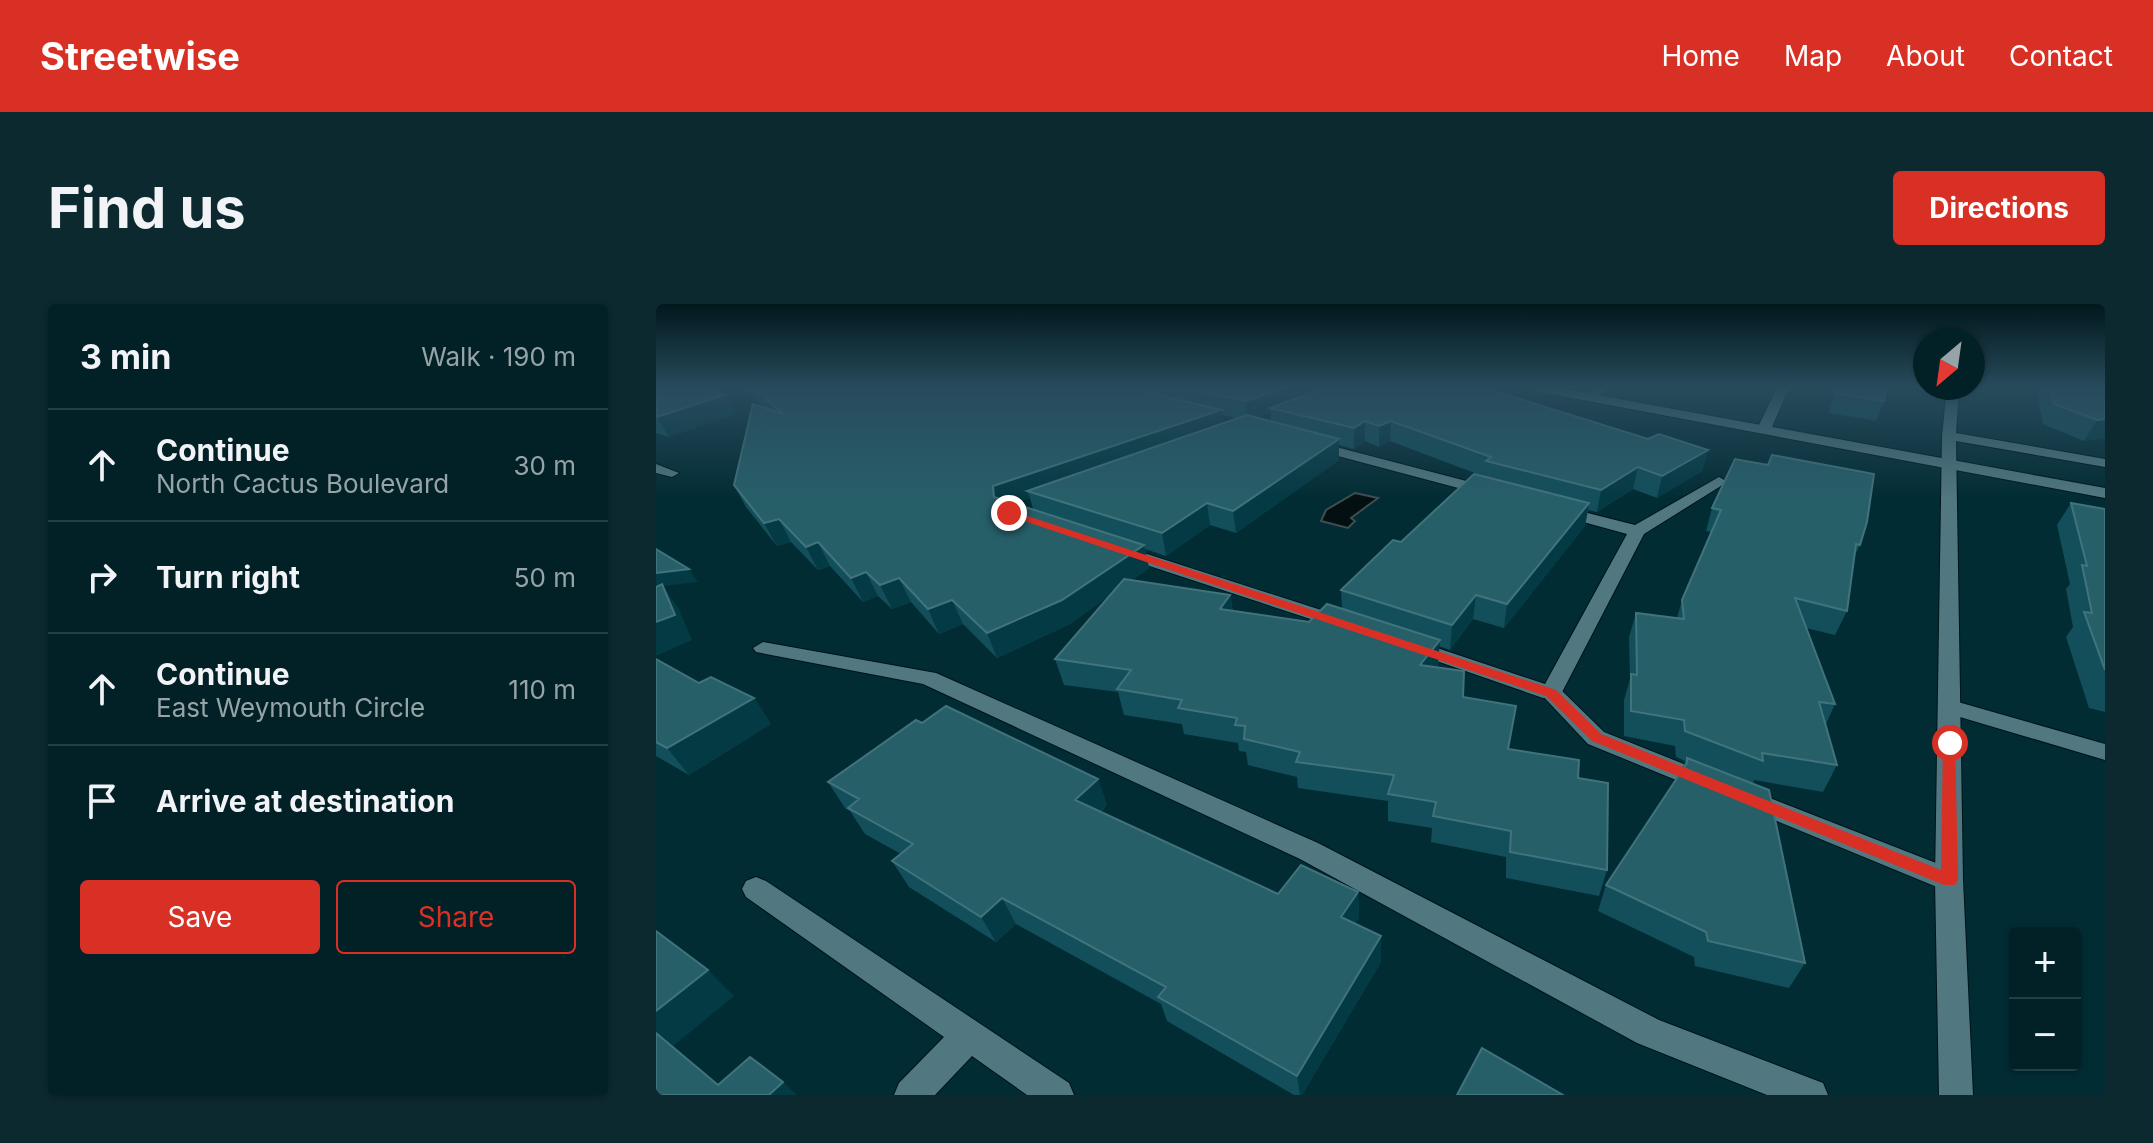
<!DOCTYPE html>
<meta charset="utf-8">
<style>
:root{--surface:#022127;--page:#0c292f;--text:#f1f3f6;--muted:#96a3a7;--line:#233e44;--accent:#d93025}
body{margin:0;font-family:Inter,sans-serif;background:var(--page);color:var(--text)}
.controls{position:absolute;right:24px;bottom:24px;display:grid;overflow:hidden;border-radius:8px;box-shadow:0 2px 6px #0004}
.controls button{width:72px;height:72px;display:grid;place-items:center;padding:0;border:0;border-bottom:2px solid var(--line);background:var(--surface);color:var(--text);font:40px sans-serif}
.compass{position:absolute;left:1257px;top:24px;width:72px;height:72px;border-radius:50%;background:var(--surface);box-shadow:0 2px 6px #0004;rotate:209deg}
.stop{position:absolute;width:24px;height:24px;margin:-18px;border:6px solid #d93025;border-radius:50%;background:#fff}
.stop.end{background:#d93025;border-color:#fff;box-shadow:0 2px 8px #0008}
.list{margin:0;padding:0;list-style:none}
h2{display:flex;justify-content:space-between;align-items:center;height:104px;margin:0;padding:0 32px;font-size:34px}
h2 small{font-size:26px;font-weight:400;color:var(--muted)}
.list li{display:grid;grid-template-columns:52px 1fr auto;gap:24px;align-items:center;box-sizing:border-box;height:112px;padding:0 32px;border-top:2px solid var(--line)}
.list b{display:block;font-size:30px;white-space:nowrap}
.list p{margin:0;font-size:26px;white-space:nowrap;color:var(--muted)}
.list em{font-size:26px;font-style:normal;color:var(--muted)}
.actions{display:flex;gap:16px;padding:24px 32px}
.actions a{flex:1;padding:18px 0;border:2px solid var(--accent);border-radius:8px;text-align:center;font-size:28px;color:var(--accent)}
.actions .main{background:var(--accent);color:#fff}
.icon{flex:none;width:44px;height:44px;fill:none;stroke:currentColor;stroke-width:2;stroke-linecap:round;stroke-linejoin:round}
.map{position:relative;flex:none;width:1449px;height:791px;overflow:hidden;border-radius:8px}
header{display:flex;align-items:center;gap:48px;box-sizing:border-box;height:112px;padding:0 40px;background:var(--accent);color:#fff}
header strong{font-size:38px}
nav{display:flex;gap:44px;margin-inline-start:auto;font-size:28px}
.intro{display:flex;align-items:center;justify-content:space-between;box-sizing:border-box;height:192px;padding:0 48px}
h1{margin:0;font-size:56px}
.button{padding:20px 36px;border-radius:8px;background:var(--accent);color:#fff;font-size:28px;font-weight:700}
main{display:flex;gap:48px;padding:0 48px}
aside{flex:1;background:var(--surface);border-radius:8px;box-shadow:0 2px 6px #0004}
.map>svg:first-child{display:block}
.water{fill:#040f12;stroke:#404e52;stroke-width:2}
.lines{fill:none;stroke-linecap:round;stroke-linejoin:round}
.service-casing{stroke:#001319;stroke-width:2}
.minor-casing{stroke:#001319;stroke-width:2}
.secondary-casing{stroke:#001319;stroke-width:2}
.service{fill:#517881;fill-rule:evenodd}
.minor{fill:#517881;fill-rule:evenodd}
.secondary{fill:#517881;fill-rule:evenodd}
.wall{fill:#134f5a;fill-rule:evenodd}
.shaded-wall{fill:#043a44}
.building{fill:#275f69;stroke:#41737d;stroke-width:2}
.route{fill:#d93025}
</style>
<header>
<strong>Streetwise</strong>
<nav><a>Home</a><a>Map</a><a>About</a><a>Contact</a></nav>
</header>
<div class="intro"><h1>Find us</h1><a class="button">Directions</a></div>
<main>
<aside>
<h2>3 min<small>Walk · 190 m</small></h2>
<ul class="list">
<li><svg class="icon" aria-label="ahead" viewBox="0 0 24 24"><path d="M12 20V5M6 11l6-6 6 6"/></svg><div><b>Continue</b><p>North Cactus Boulevard</p></div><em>30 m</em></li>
<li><svg class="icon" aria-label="right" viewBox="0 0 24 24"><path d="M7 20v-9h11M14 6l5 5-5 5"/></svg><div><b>Turn right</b></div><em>50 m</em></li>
<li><svg class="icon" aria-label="ahead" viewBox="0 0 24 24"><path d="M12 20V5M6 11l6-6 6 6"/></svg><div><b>Continue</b><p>East Weymouth Circle</p></div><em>110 m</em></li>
<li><svg class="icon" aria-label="arrive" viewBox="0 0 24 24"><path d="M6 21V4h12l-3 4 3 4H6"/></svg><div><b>Arrive at destination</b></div></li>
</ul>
<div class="actions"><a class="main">Save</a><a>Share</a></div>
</aside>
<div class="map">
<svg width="1449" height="791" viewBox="0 0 1449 791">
<rect width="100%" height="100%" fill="#022c34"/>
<path class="water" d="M699,189L722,194L695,214L699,217L692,224L665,217L670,206Z"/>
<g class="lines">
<defs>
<path id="service" d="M1121,84H1133L1115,125L1103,128L1101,125Z
M107,338L280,369L662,539L1003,716L1167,779L1172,791H1111L981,739L644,555L267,380L100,348L97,344Z
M895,382L903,384L948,428L1060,473L1063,479L1060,485L1051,488L1042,485L932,440L884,389L887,384Z
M1295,396L1449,440V456L1287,408L1284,403L1287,398Z
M1091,485L1303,568L1307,576L1303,584L1293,588L1082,501L1078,494L1082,487Z"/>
<path id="minor" d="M937,84H950L938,96H930L928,93Z
M1291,84H1303L1300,129L1449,155V163L1300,137L1307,576L1317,791H1283L1279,576L1286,132Z
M657,137L841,185L844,188L836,193L652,144V138Z
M0,160L23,169L16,173L0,169Z
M1063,173L1070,177L1068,180L988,230L903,394H887L749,346L746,342L749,338H763L889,380L971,230L898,210V204L904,202L979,221Z
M463,241L696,316L699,320L696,324H682L457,250L454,246Z
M100,573L110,577L413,779L418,791H371L316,752L279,791H238L243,779L288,733L90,593L86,585L90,577Z"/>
<path id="secondary" d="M878,84H903L1449,184V194L884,88Z"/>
</defs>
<use href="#service" class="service-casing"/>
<use href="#minor" class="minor-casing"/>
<use href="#secondary" class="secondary-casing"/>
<use href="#service" class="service"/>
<use href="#minor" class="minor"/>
<use href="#secondary" class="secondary"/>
</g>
<path class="wall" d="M0,84L69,91L79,110L13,133L0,129Z
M88,84H690L698,86L1052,146L1046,167L1001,194L977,185L941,208L932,206L929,222L848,324L817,315L794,346L783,342L782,361L781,363L853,445L922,474L951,566L943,592L850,574V553L775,538L776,524L732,517V497L642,484L641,473L592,461L590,448L583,447L582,439L528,430L526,420L468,411L462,388L408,381L399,355L453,292L414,320L341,354L307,320L283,330L255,298L236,305L222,292L207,298L174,262L162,266L135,238L121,242L90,203L78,181L110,105ZM615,109V117L601,114ZM566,111L581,114L567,119ZM709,137L723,143L734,137L824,171L745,238L685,286L686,305L653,318L577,307L574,291L476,276L493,264L489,245L510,252L554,221L580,229L683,156V141L698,145ZM374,194L377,205L359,199Z
M1180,84H1230L1228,97L1220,117L1173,109Z
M1380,84H1449V134L1428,137L1387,120Z
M1415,199L1449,205V408L1433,404L1410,333L1417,323L1410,285L1414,280L1401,221Z
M1056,204L1204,241L1198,253L1191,307L1179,331L1150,324L1179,400L1170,420L1181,461L1167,488L1098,476L1097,480L1149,659L1133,684L1039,662L1038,653L942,607L950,581L1026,466L1029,457L1020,453L1019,442L968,432V396L974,375L973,333L980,309L1021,314L1026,296L1055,228L1050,227Z
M0,355L43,379L98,394L115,420L33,471L0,452Z
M266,419L442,475L451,501L445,508L622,590L702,588L703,614L699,620L725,632V658L646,791H638L511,717L505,700L360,620L340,638L253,583L236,557L245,550L209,530L194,507L189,504L172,478Z"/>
<path class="shaded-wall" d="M630,84H690L614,104L615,109L592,117L590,97Z
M69,91L79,110L13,133L1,113Z
M565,106L568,126L371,187L374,194L345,204L338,193L337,182Z
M1449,115V134L1428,137L1441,116Z
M709,117V137L698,145V124Z
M735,117L734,137L723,143V122Z
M683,135V156L580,229L577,207Z
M1052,146L1046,167L1001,194L1006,172Z
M982,163L977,185L941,208L945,186Z
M551,199L554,221L510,252L506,229Z
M933,199L929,222L848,324L851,300Z
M123,215L135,238L121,242L108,219Z
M162,238L174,262L162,266L150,243Z
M488,241L493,264L414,320L341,354L331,329Z
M33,265L42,278L7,282L23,305L36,336L0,352V269Z
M210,268L222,292L207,298L195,274Z
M243,274L255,298L236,305L224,281Z
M574,291L578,315L564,305Z
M820,291L817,315L794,346L796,321Z
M296,296L307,320L283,330L272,305Z
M784,336L782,361L763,386L764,361Z
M98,394L115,420L33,471L11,444Z
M442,475L451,501L429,522L419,496Z
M702,588L703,614L687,638L685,613Z
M346,594L360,620L340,638L325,613Z
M725,632V658L646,791H644L641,772Z
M52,666L78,692L17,742L76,791L0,729V707Z
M127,778L141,791H113Z"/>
<path class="building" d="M0,84H47L69,91L1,113Z
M98,84H472L565,106L337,182L338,193L488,241L406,296L331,329L296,296L272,305L243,274L224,281L210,268L195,274L162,238L150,243L123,215L108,219L78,181L97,100L127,110Z
M527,84H630L590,97Z
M669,84H689L698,86L704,84H829L992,135L1003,130L1052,146L1006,172L982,163L945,186L830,157L835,153L735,117L723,122L709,117L698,124L614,104Z
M1182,84H1230L1228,97L1180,89Z
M1395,84H1449V115L1441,116L1398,100Z
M591,111L683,135L577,207L551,199L506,229L371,187Z
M1116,151L1218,170L1211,218L1204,241L1200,240L1191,307L1139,294L1179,400L1163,398L1181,461L1106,449L1107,457L1029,427L1028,416L975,407V370L981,371L980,309L1028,315L1026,296L1065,206L1056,204L1079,155L1112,161Z
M818,170L933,199L851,300L820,291L796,321L685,286L737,236L745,238Z
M1415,199L1449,205V366L1428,308L1436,309L1426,261L1431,262Z
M0,245L33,265L0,269Z
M468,275L574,291L564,305L653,318L671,300L784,336L764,361L808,367L807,393L860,402L852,445L923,456L922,474L952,479L951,566L854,548L855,527L777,512L780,498L732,490L738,471L640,458L644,448L588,435L589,422L579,421L581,414L522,404L526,396L461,385L475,366L399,355Z
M6,280L19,311L0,318V283Z
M0,355L43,379L55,373L98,394L11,444L0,438Z
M290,402L442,475L419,496L622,590L645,561L702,588L685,613L725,632L641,772L502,693L510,683L346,594L325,613L236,557L257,540L192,504L203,495L172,478L260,416L266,419Z
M1031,454L1113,486L1149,659L1052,637L1050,628L950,581L1031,459Z
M0,627L52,666L0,707Z
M0,729L62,781L94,753L127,778L113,791H0Z
M826,744L907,791H801Z"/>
<linearGradient id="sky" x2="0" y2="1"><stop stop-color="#01181d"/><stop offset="0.43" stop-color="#284b5c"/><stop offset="1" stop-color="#284b5c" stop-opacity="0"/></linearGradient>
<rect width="1449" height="195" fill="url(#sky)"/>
<path class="route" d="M353,206L900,386L945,430L1285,566L1287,439L1294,434L1299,435L1302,576L1299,581H1288L936,437L890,392L350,211Z"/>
</svg>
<div class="controls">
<button>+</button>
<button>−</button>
</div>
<svg class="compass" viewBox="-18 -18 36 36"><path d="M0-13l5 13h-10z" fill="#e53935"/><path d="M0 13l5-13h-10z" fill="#96a3a7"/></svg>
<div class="stop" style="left:1294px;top:439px"></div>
<div class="stop end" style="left:353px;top:209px"></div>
</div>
</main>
